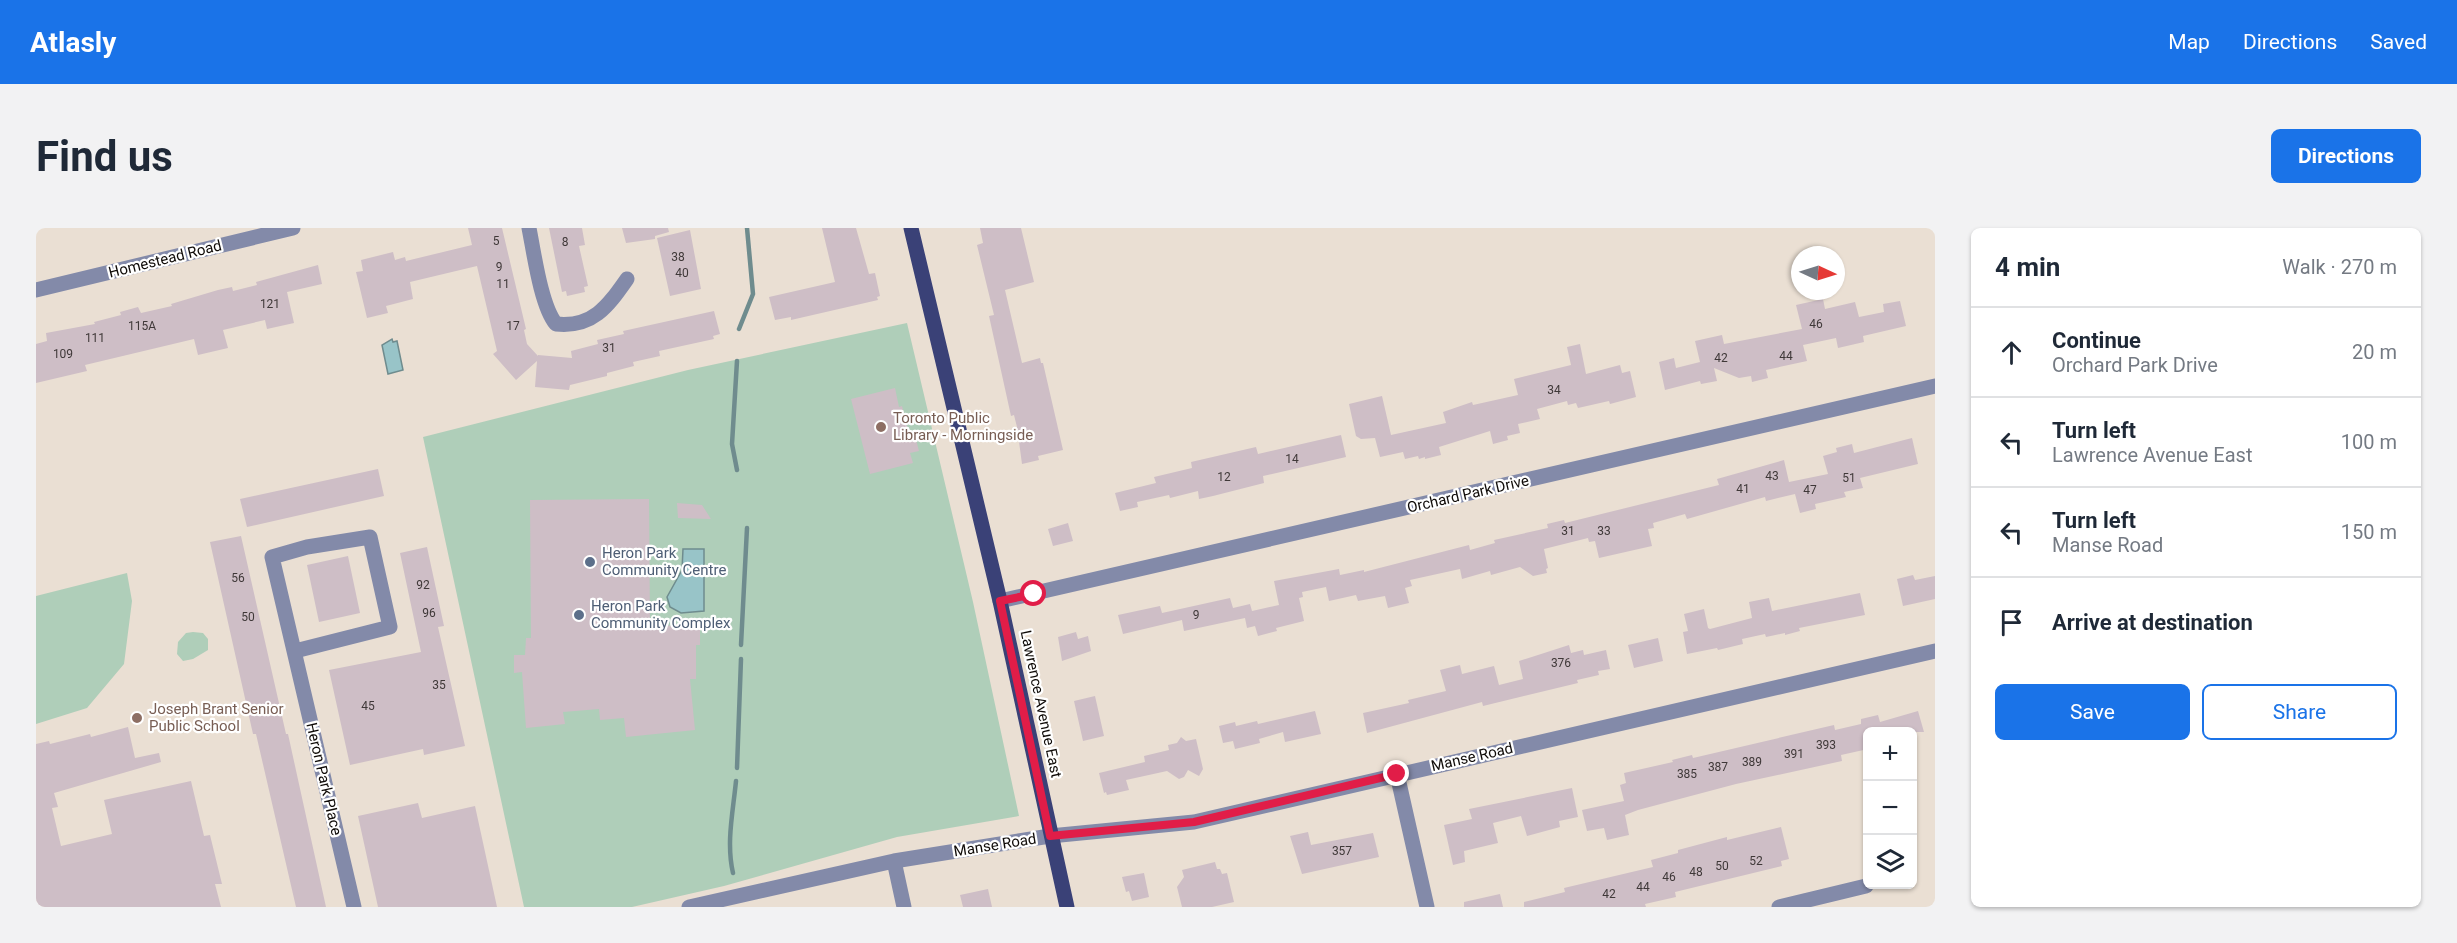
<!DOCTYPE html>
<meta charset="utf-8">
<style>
:root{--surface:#fff;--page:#f2f2f3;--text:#1f2937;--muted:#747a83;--line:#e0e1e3;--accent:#1a73e8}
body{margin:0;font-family:Roboto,sans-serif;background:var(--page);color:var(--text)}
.controls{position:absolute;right:18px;bottom:18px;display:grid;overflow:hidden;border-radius:9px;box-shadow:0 2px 4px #0004}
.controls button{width:54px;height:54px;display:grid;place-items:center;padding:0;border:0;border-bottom:2px solid var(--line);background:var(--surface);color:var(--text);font:30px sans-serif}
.compass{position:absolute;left:1755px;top:18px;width:54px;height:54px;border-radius:50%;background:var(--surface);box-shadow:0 2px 4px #0004;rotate:94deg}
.stop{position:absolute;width:18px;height:18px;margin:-14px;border:4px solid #e11d48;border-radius:50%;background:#fff}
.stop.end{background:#e11d48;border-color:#fff;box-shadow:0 2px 6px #0008}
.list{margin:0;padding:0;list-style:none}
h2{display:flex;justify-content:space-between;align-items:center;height:78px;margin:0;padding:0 24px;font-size:26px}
h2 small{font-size:20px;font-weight:400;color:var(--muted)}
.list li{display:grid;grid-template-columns:39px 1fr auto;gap:18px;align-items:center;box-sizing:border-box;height:90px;padding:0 24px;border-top:2px solid var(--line)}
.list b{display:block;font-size:22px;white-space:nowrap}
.list p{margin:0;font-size:20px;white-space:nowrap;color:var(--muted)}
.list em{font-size:20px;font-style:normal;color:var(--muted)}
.actions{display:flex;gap:12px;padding:18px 24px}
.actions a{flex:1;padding:14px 0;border:2px solid var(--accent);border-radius:9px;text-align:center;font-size:21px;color:var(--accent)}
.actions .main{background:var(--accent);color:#fff}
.icon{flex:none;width:33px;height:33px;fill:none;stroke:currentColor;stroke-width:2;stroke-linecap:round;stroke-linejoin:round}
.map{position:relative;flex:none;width:1899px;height:679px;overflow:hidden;border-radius:9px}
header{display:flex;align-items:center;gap:36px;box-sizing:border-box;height:84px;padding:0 30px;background:var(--accent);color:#fff}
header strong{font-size:28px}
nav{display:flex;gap:33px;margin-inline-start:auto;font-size:21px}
.intro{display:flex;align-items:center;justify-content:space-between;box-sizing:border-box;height:144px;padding:0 36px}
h1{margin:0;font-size:42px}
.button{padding:15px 27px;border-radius:9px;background:var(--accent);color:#fff;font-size:21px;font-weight:700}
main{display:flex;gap:36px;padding:0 36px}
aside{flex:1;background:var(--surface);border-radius:9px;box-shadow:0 2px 4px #0004}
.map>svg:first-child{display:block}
.green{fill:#afceb9}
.water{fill:#98c4c8;stroke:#6f8c8e;stroke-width:1.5}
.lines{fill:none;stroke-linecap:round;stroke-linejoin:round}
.stream{stroke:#6f8c8e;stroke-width:4.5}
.building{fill:#cebec6}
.minor{stroke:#838aa9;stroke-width:15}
.major{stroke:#3a4177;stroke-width:15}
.route{stroke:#e11d48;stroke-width:8}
.education-dot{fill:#8d6e63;stroke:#fff;stroke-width:2}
.service-dot{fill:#5c6f8a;stroke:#fff;stroke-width:2}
.labels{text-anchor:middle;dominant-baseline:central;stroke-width:4.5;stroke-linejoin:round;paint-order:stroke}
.number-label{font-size:12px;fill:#3f3838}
.street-label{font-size:15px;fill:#0f0b08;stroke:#fff}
.education-label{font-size:15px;fill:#785e54;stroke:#fff;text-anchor:start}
.service-label{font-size:15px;fill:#4e5e75;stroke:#fff;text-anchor:start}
</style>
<header>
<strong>Atlasly</strong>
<nav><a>Map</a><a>Directions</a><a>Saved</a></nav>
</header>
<div class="intro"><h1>Find us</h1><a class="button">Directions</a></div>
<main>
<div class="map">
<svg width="1899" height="679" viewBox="0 0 1899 679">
<rect width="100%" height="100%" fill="#eadfd3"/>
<path class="green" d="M871,95L937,374L983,588L861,609L688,658L596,679H488L387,209L652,142Z
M91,345L96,373L88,436L51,480L0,496V368Z
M157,404L167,405L172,411V422L157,431L147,433L141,426L142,414L150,405Z"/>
<path class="water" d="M356,111L357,114L361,113L367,142L352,146L346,117Z
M647,321H668V383L645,385L634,379L631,369L646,342Z"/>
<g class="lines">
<path class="stream" d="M703,101L717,66L711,0
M701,242L696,216L701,133
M705,417L711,300
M701,540L705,431
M697,645C690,615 697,584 700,553"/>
</g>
<path class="building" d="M432,0H466L490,101L488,102L491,116L502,128V127L536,130L535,123L562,116L561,112L588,106L587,103L678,83L684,106L677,108L678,111L623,123L624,128L597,134L598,138L571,145V148L534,157L533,162L499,159L501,133L480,152L457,126L461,123L441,38L374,54L377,71L350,78L352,85L331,90L320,44L327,43L325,32L357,24L359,32L369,29L370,33L436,17Z
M513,0H546L549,17L543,18L552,58L548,59L549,64L531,68L530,63L526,64Z
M586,0H632L633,4L619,8V11L590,15Z
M786,0H820L833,46L839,45L844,68L841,69L842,72L829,75L755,92V89L739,92L733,69L799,54Z
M944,0H985L998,54L969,62L986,135L1004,130L1005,135H1007L1027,222L1002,228L1003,232L986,236L981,199L978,187L975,188L953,88L958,87L941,17L947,15Z
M654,2L665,61L634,68L621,10Z
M282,37L286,56L251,64L258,95L231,101L229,92L187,102L192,120L162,127L158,111L49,137L51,143L0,155V116L11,113L10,105L59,96L58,94L85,87L84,84L102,79L105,85L136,78L135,76L182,62L196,59L197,63L221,57L220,54Z
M1787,71L1789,81L1819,74L1823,89L1848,84L1847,76L1864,73L1870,98L1827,108L1828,114L1802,120L1800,110L1767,117L1771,133L1730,142L1732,150L1716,154L1715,148L1703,150L1678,140L1681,153L1665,156L1664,153L1629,162L1623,134L1638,130L1640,140L1664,134L1659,113L1686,107L1688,116L1766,101L1760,77Z
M1544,116L1550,146L1584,137L1586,145L1594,143L1600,169L1574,176L1573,173L1542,180L1540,175L1532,177L1531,173L1501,181L1504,191L1482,196L1484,205L1471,208L1472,212L1457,216L1454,203L1403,219L1405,227L1389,231V229L1383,231L1382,228L1369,231L1367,224L1344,229L1339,210L1325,211L1320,208L1313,176L1346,168L1355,207L1410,195L1407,184L1436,174L1437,177L1482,167L1478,151L1535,137L1531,119Z
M859,160L863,179L866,178L874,210L879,208L883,223L874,225L877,235L834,246L815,171Z
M1305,207L1310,229L1227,248L1228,255L1177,268L1163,271L1162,263L1134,270L1133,267L1101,274L1102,279L1084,283L1079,265L1120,255L1118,249L1156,240L1155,234L1220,219L1222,226Z
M1876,210L1882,236L1824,250L1827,260L1808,264L1810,269L1779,276L1780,281L1764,285L1759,266L1730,273L1729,269L1651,291L1649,286L1617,295L1618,300L1612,301L1616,318L1563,330L1559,313L1553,314L1552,310L1508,321L1512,340L1510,341L1511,345L1497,348L1484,339L1455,347L1454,343L1426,351L1424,341L1374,352L1376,358L1369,360L1373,375L1352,380L1349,368L1322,373L1320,367L1293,373L1290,359L1266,364L1267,369L1263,370L1268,393L1240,400L1241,403L1222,408L1219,398L1211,400L1209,390L1148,403L1146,392L1087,406L1082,387L1124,378L1126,385L1194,370L1197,380L1214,376L1216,383L1243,377L1238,353L1303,341L1304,347L1328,342V344L1433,317L1434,322L1459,315L1458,312L1512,300L1511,296L1528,292L1529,295L1683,257L1681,251L1748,232L1753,254L1792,246L1787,228L1801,224L1800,220L1816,216L1818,225Z
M342,241L348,268L211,299L204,271Z
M613,271L614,398L664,397V417H660V451H654L659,502L590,509L588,490L564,492L563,481L527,484L529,496L490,500L486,444L478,445V427H489L490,410H495L494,272Z
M641,275L666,277L675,291L642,290Z
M1032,295L1037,313L1017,318L1012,301Z
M205,308L250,506H252L290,679H260L220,506H217L174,314Z
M391,319L408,398L402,399L429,518L388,527L387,521L314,537L293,442L385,424L364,325Z
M312,328L324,385L283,394L271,337Z
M1877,347L1879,352L1899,348V371L1867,378L1861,351Z
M1824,365L1829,387L1763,400L1764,403L1749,407V405L1730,409L1729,406L1706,411L1707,416L1682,422L1681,420L1651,426L1647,404L1652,403L1648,386L1668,381L1672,400L1674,401L1716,390L1713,374L1733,370L1736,383Z
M1040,404L1042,411L1052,408L1055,423L1026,433L1022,409Z
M1622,410L1627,433L1598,440L1592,417Z
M1533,417L1535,425L1547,422L1548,427L1570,422L1574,441L1562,443L1563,447L1541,452L1542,455L1447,478L1446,474L1331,505L1327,485L1373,475L1372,472L1410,463L1404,442L1424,437L1426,446L1458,438L1463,457L1487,451L1483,433Z
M1059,468L1068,508L1047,513L1038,473Z
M1279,483L1285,506L1249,514L1247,504L1223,511L1224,515L1199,521L1197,513L1187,515L1183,498L1199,494L1200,498L1221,493L1222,496Z
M1882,483L1888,504H1832V521L1805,527L1806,533L1700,556L1602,582L1589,587L1593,607L1571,612L1568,600L1551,603L1546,582L1588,573L1584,557L1590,555L1588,545L1637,534L1636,532L1656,527L1657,530L1798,497L1799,502L1825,496V491L1842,487L1844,494Z
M92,499L99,530L123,525L125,534L18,565L22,579L16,580L25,618L76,606L68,572L155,553L168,608L174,607L186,656H179L185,679H0V516L13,513L14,516L54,506L55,509Z
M1145,509L1150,513L1160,511L1167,541L1163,548L1152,542L1148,549L1143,551L1131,543L1090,552L1093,562L1071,567L1070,564L1068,565L1063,545L1109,534L1108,528L1133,522L1132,517L1141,515Z
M1536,560L1542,589L1523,593L1524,599L1491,608L1485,588L1457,595L1462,615L1428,623L1429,634L1417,637L1408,597L1436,591L1433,581Z
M382,575L386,590L439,578L461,679H342L322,588Z
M1745,599L1753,631L1745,633L1746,638L1639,664L1640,669L1609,676L1610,679H1488V674L1529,664L1528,660L1617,639L1615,632L1642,625V622L1691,609V612Z
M1272,604L1275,617L1337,605L1343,629L1266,646L1254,608Z
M1179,634L1181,641H1184L1186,646L1191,645L1198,674L1176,679H1146L1141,659L1148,649L1146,642Z
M1108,645L1113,669L1096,673L1093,663L1090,664L1086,649Z
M952,661L956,679H927L924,667Z
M1464,666L1467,679H1428V674Z"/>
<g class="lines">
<path class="minor" d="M493,0C498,25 505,78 520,96C557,100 572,78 591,51
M0,62L257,0
M964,373L1899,158
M259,423L354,399L334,309L271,319L236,329L318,679
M1361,546L1391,679
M858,633L868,679
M653,679L858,633L1014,608L1158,594L1899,423
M1743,679L1830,658"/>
<path class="major" d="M875,0L964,373L1031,679"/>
</g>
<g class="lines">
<path class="route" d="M998,366L964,373L1014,608L1158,594L1361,546"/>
</g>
<g class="education-dot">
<circle cx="845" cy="199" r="6"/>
<circle cx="101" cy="490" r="6"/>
</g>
<g class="service-dot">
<circle cx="554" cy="334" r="6"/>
<circle cx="543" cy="387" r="6"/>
</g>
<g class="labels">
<g class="number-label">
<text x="460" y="13">5</text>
<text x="529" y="14">8</text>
<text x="642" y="29">38</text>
<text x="463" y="39">9</text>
<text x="646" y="45">40</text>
<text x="467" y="56">11</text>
<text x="234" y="76">121</text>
<text x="1780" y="96">46</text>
<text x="106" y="98">115A</text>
<text x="477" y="98">17</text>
<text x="59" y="110">111</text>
<text x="573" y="120">31</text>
<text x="27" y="126">109</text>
<text x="1750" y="128">44</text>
<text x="1685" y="130">42</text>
<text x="1518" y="162">34</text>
<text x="1256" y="231">14</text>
<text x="1736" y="248">43</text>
<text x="1188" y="249">12</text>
<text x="1813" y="250">51</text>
<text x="1707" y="261">41</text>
<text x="1774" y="262">47</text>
<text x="1532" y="303">31</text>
<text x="1568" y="303">33</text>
<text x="202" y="350">56</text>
<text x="387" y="357">92</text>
<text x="393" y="385">96</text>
<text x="1160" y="387">9</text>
<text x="212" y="389">50</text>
<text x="1525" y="435">376</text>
<text x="403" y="457">35</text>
<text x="332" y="478">45</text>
<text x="1790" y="517">393</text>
<text x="1758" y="526">391</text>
<text x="1716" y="534">389</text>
<text x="1682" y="539">387</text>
<text x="1651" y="546">385</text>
<text x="1306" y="623">357</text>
<text x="1720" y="633">52</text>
<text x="1686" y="638">50</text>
<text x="1660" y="644">48</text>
<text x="1633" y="649">46</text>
<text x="1607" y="659">44</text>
<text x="1573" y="666">42</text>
</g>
<g class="street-label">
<text transform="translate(129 31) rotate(-14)">Homestead Road</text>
<text transform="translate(1432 266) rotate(-13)">Orchard Park Drive</text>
<text transform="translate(1005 476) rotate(78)">Lawrence Avenue East</text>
<text transform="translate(1436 529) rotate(-13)">Manse Road</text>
<text transform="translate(288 551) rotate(77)">Heron Park Place</text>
<text transform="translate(959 617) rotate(-9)">Manse Road</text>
</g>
<g class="education-label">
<text x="857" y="190">Toronto Public<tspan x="857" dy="17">Library - Morningside</tspan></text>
<text x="113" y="481">Joseph Brant Senior<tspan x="113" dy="17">Public School</tspan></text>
</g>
<g class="service-label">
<text x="566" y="325">Heron Park<tspan x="566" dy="17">Community Centre</tspan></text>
<text x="555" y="378">Heron Park<tspan x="555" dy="17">Community Complex</tspan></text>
</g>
</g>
</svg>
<div class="controls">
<button>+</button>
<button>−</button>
<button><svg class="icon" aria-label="layers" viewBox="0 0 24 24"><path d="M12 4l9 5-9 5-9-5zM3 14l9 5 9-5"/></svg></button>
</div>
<svg class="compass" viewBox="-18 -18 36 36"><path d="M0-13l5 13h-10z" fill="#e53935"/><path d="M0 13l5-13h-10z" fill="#747a83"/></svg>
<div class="stop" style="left:998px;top:366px"></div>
<div class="stop end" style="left:1361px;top:546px"></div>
</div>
<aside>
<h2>4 min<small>Walk · 270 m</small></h2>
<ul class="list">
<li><svg class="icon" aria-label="ahead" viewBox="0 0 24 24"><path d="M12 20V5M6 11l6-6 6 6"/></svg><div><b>Continue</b><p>Orchard Park Drive</p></div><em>20 m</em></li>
<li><svg class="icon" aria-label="left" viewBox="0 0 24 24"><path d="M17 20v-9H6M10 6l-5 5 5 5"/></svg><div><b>Turn left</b><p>Lawrence Avenue East</p></div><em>100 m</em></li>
<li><svg class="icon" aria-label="left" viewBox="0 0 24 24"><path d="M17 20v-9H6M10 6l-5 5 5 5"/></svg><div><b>Turn left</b><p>Manse Road</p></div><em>150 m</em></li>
<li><svg class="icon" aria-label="arrive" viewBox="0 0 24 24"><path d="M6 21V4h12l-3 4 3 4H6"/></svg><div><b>Arrive at destination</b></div></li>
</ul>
<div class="actions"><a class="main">Save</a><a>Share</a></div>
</aside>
</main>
